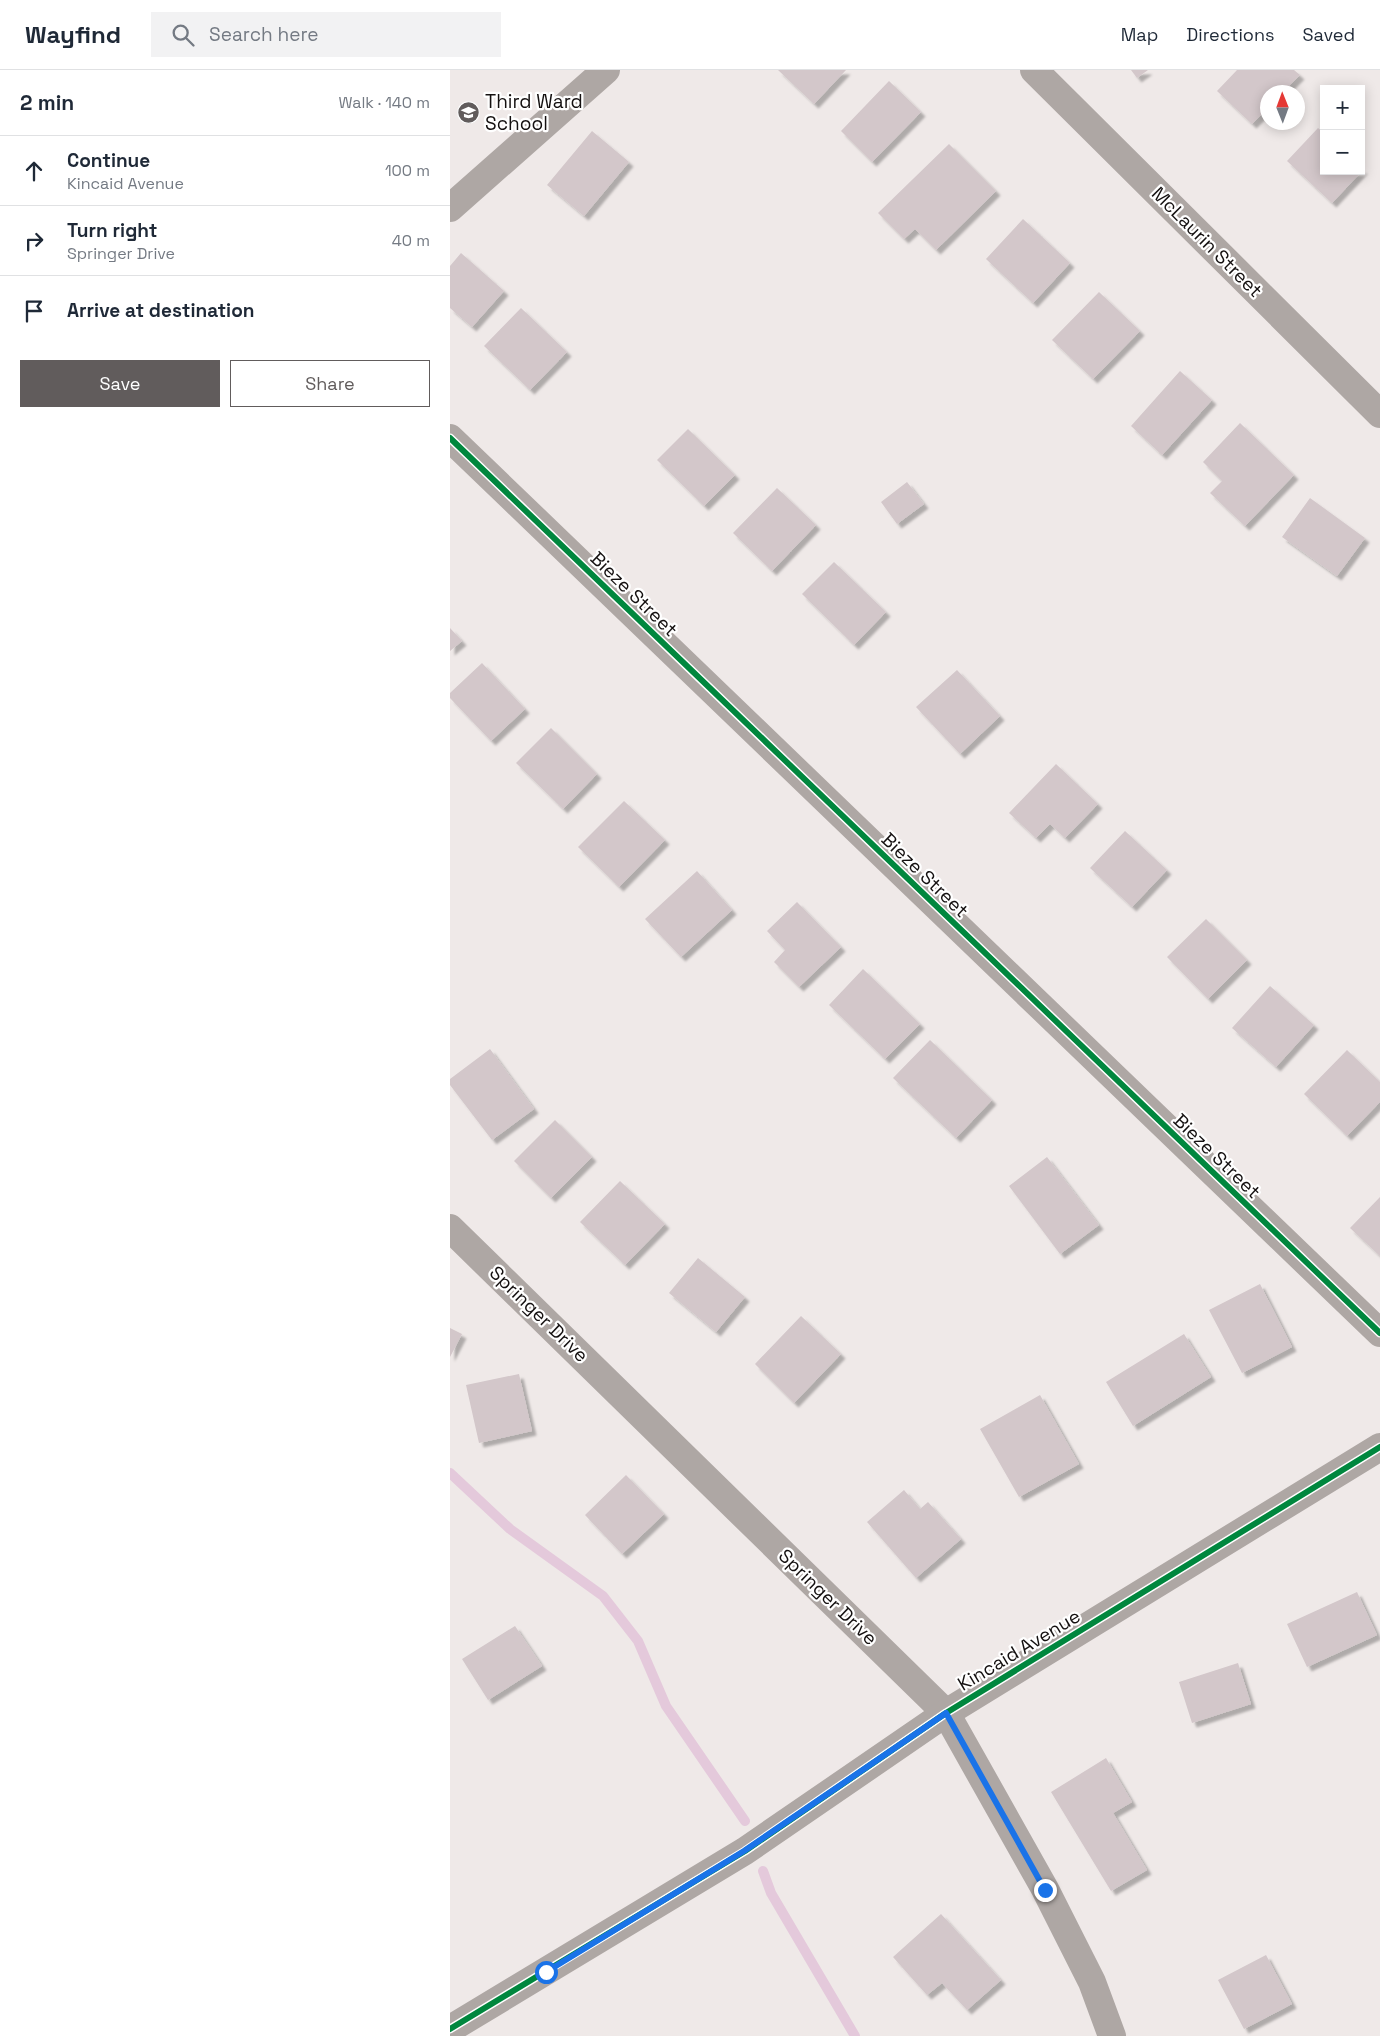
<!DOCTYPE html>
<meta charset="utf-8">
<style>
:root{--surface:#fff;--page:#f2f2f3;--text:#1f2937;--muted:#747a83;--line:#e0e1e3;--accent:#615c5c}
body{margin:0;font-family:"Space Grotesk",sans-serif;background:var(--page);color:var(--text)}
.controls{position:absolute;right:15px;top:15px;display:grid;overflow:hidden;border-radius:0px;box-shadow:0 2px 12px #0003}
.controls button{width:45px;height:45px;display:grid;place-items:center;padding:0;border:0;border-bottom:1px solid var(--line);background:var(--surface);color:var(--text);font:25px sans-serif}
.compass{position:absolute;left:810px;top:15px;width:45px;height:45px;border-radius:50%;background:var(--surface);box-shadow:0 2px 12px #0003;rotate:359deg}
.stop{position:absolute;width:15px;height:15px;margin:-11px;border:4px solid #1a73e8;border-radius:50%;background:#fff}
.stop.end{background:#1a73e8;border-color:#fff;box-shadow:0 1px 5px #0008}
.list{margin:0;padding:0;list-style:none}
h2{display:flex;justify-content:space-between;align-items:center;height:65px;margin:0;padding:0 20px;font-size:21px}
h2 small{font-size:16px;font-weight:400;color:var(--muted)}
.list li{display:grid;grid-template-columns:32px 1fr auto;gap:15px;align-items:center;box-sizing:border-box;height:70px;padding:0 20px;border-top:1px solid var(--line)}
.list b{display:block;font-size:19px;white-space:nowrap}
.list p{margin:0;font-size:16px;white-space:nowrap;color:var(--muted)}
.list em{font-size:16px;font-style:normal;color:var(--muted)}
.actions{display:flex;gap:10px;padding:15px 20px}
.actions a{flex:1;padding:11px 0;border:1px solid var(--accent);border-radius:0px;text-align:center;font-size:18px;color:var(--accent)}
.actions .main{background:var(--accent);color:#fff}
.icon{flex:none;width:28px;height:28px;fill:none;stroke:currentColor;stroke-width:2;stroke-linecap:round;stroke-linejoin:round}
.map{position:relative;flex:none;width:930px;height:1966px;overflow:hidden}
header{display:flex;align-items:center;gap:30px;box-sizing:border-box;height:70px;padding:0 25px;background:var(--surface);border-bottom:1px solid var(--line)}
header strong{font-size:24px}
nav{display:flex;gap:28px;margin-inline-start:auto;font-size:18px}
.search{width:350px;height:45px;background:var(--page);display:flex;align-items:center;gap:12px;box-sizing:border-box;padding:0 18px;border-radius:0px;color:var(--muted);font-size:19px}
main{display:flex}
aside{flex:1;background:var(--surface)}
.map>svg:first-child{display:block}
.lines{fill:none;stroke-linecap:round;stroke-linejoin:round}
.stream{stroke:#e4c9db;stroke-width:10}
.building{fill:#d3c7ca;filter:url(#shadow)}
.minor{stroke:#aea7a4;stroke-width:28}
.tertiary{stroke:#aea7a4;stroke-width:28}
.cycleway-casing{stroke:#fff;stroke-width:9}
.cycleway{stroke:#00873e;stroke-width:6}
.route{stroke:#1a73e8;stroke-width:6}
.labels{text-anchor:middle;dominant-baseline:central;stroke-width:4.5;stroke-linejoin:round;paint-order:stroke}
.poi-label{font-size:19px;fill:#141010;stroke:#fff;text-anchor:start}
.street-label{font-size:19px;fill:#141010;stroke:#fff}
</style>
<header>
<strong>Wayfind</strong>
<div class="search"><svg class="icon" aria-label="search" viewBox="0 0 24 24"><circle cx="10" cy="10" r="6"/><path d="M15 15l6 6"/></svg>Search here</div>
<nav><a>Map</a><a>Directions</a><a>Saved</a></nav>
</header>
<main>
<aside>
<h2>2 min<small>Walk · 140 m</small></h2>
<ul class="list">
<li><svg class="icon" aria-label="ahead" viewBox="0 0 24 24"><path d="M12 20V5M6 11l6-6 6 6"/></svg><div><b>Continue</b><p>Kincaid Avenue</p></div><em>100 m</em></li>
<li><svg class="icon" aria-label="right" viewBox="0 0 24 24"><path d="M7 20v-9h11M14 6l5 5-5 5"/></svg><div><b>Turn right</b><p>Springer Drive</p></div><em>40 m</em></li>
<li><svg class="icon" aria-label="arrive" viewBox="0 0 24 24"><path d="M6 21V4h12l-3 4 3 4H6"/></svg><div><b>Arrive at destination</b></div></li>
</ul>
<div class="actions"><a class="main">Save</a><a>Share</a></div>
</aside>
<div class="map">
<svg width="930" height="1966" viewBox="0 0 930 1966">
<defs>
<filter id="shadow"><feDropShadow dx="4.5" dy="4.5" stdDeviation="1" flood-color="#0004"/></filter>
</defs>
<rect width="100%" height="100%" fill="#efe9e8"/>
<g class="lines">
<path class="stream" d="M0,1403L60,1459L153,1526L188,1571L216,1636L295,1751
M313,1801L321,1823L405,1966"/>
</g>
<path class="building" d="M328,0H396L364,34Z
M681,0H698L687,8Z
M787,0H844L850,5L833,22H818V38L802,54L767,21Z
M439,11L471,42L422,92L391,61Z
M868,58L874,63V101H911V98L913,100L882,133L837,91Z
M142,61L179,92L134,146L97,115Z
M499,74L546,121L486,180L465,159L454,169L428,143Z
M573,149L620,193L583,233L536,189Z
M11,183L54,221L22,257L0,238V196Z
M649,222L690,261L643,309L602,270Z
M71,238L117,282L80,320L34,276Z
M730,301L762,330L712,385L681,356Z
M790,353L844,405L795,456L760,423L772,411L753,392Z
M238,359L285,405L254,436L207,390Z
M457,412L474,434L447,454L431,432Z
M327,418L366,455L322,501L283,463Z
M860,428L915,468L887,506L832,467Z
M384,492L436,542L404,575L352,524Z
M0,558L12,571L0,581Z
M32,593L75,639L41,671L0,628V623Z
M507,600L550,646L510,684L466,637Z
M101,658L147,704L113,739L66,693Z
M606,694L648,734L615,768L600,754L586,768L559,743Z
M174,731L215,770L169,817L128,777Z
M675,761L717,800L682,837L640,798Z
M247,801L282,840L231,887L195,849Z
M347,832L391,877L349,917L324,892L335,880L317,861Z
M756,849L797,890L758,929L717,887Z
M413,899L470,954L435,989L379,935Z
M820,916L864,955L826,997L782,958Z
M480,970L542,1030L506,1068L443,1008Z
M40,979L84,1039L42,1070L0,1015V1009Z
M897,980L930,1012V1032L897,1066L854,1024Z
M105,1050L142,1087L101,1128L64,1091Z
M597,1087L649,1155L610,1184L559,1116Z
M170,1111L215,1154L175,1195L130,1152Z
M930,1127V1186L900,1158Z
M248,1188L295,1227L266,1262L219,1223Z
M810,1214L842,1277L792,1303L759,1240Z
M351,1246L391,1284L344,1333L305,1294Z
M0,1258L12,1264L0,1287Z
M734,1264L761,1307L683,1356L656,1312Z
M69,1304L82,1361L29,1373L16,1315Z
M590,1325L629,1394L569,1427L530,1359Z
M176,1405L214,1444L172,1484L135,1445Z
M454,1420L470,1439L478,1432L511,1469L466,1508L417,1452Z
M907,1522L927,1565L857,1597L837,1554Z
M65,1556L92,1596L38,1630L12,1589Z
M788,1593L801,1634L742,1653L729,1612Z
M656,1688L682,1732L663,1743L697,1800L661,1821L601,1722Z
M491,1844L551,1910L517,1940L492,1913L477,1925L443,1887Z
M816,1885L842,1934L794,1959L768,1910Z"/>
<g class="lines">
<path class="minor" d="M584,0L930,344
M0,138L156,0
M0,368L930,1263
M0,1158L496,1643L595,1819L642,1912L662,1966"/>
<path class="tertiary" d="M0,1959L295,1781L496,1643L930,1377"/>
<defs>
<path id="cycleway" d="M0,368L930,1263
M0,1959L295,1781L496,1643L930,1377"/>
</defs>
<use href="#cycleway" class="cycleway-casing"/>
<use href="#cycleway" class="cycleway"/>
</g>
<g class="lines">
<path class="route" d="M96,1902L294,1781L496,1643L595,1820"/>
</g>
<defs>
<symbol id="school-disc" viewBox="-11 -11 22 22"><circle r="9.5" fill="#615c5c" stroke="#fff"/><path d="M0-5L7-2L0 1L-7-2ZM-4 1L0 2.5L4 1V4Q0 6-4 4Z" fill="#fff"/></symbol>
</defs>
<g fill-rule="evenodd">
<use href="#school-disc" x="6" y="30" width="25" height="25"/>
</g>
<g class="labels">
<g class="poi-label">
<text x="35" y="31">Third Ward<tspan x="35" dy="22">School</tspan></text>
</g>
<g class="street-label">
<text transform="translate(757 172) rotate(45)">McLaurin Street</text>
<text transform="translate(184 524) rotate(44)">Bieze Street</text>
<text transform="translate(475 805) rotate(44)">Bieze Street</text>
<text transform="translate(767 1086) rotate(44)">Bieze Street</text>
<text transform="translate(89 1244) rotate(44)">Springer Drive</text>
<text transform="translate(378 1527) rotate(44)">Springer Drive</text>
<text transform="translate(569 1580) rotate(-31)">Kincaid Avenue</text>
</g>
</g>
</svg>
<div class="controls">
<button>+</button>
<button>−</button>
</div>
<svg class="compass" viewBox="-18 -18 36 36"><path d="M0-13l5 13h-10z" fill="#e53935"/><path d="M0 13l5-13h-10z" fill="#747a83"/></svg>
<div class="stop" style="left:96px;top:1902px"></div>
<div class="stop end" style="left:595px;top:1820px"></div>
</div>
</main>
